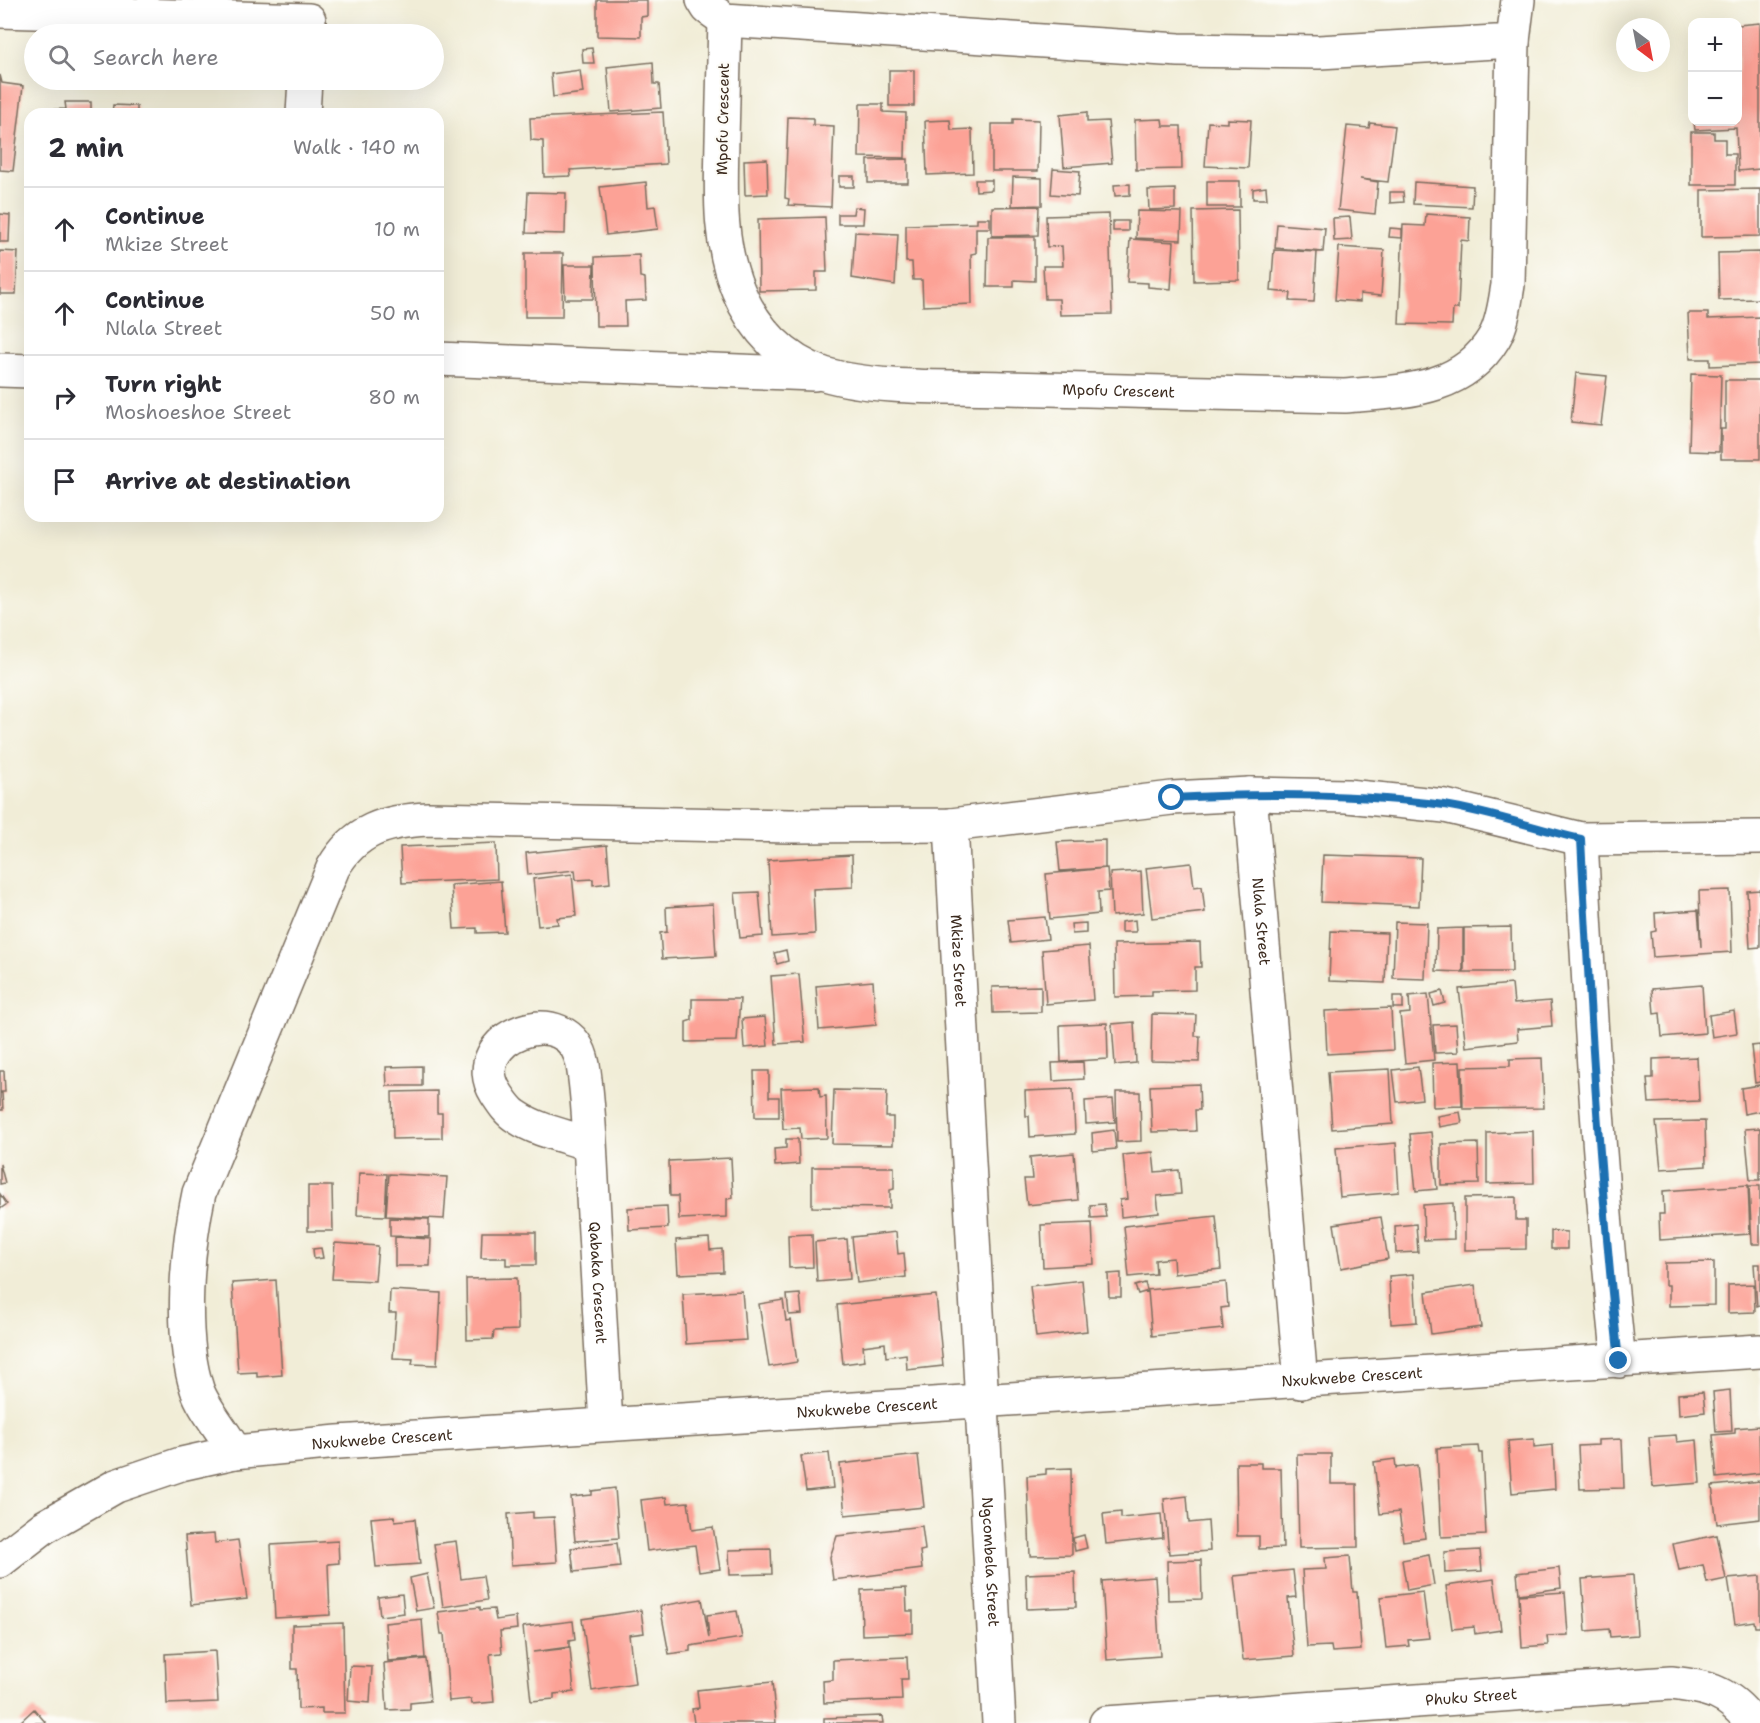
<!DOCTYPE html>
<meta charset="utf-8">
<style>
:root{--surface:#fff;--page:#f7f7f7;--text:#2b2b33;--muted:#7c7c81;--line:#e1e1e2}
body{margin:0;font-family:"Shantell Sans",sans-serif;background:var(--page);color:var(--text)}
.controls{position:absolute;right:18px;top:18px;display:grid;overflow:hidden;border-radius:12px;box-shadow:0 6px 24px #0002}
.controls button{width:54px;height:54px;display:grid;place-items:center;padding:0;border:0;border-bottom:2px solid var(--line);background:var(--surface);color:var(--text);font:30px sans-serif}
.compass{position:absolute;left:1616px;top:18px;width:54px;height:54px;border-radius:50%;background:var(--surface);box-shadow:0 6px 24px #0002;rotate:148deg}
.stop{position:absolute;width:18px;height:18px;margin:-14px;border:4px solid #1f6fb2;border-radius:50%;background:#fff}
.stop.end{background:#1f6fb2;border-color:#fff;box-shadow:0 2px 6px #0008}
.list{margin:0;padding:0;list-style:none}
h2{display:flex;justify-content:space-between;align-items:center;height:78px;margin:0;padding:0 24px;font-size:26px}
h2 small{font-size:20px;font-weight:400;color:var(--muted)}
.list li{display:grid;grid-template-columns:39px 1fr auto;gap:18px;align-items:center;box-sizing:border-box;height:84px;padding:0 24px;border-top:2px solid var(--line)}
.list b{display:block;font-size:22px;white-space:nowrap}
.list p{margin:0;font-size:20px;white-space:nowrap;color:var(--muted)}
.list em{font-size:20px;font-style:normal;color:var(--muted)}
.icon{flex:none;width:33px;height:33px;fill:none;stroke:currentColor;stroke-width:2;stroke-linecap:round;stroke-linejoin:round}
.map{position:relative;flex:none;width:1760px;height:1723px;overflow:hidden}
.search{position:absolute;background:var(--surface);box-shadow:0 6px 24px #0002;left:24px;top:24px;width:420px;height:66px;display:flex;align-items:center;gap:15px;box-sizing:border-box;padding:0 21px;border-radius:33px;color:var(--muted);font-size:22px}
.panel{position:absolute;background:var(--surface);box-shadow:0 6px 24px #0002;left:24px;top:108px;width:420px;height:414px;border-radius:18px}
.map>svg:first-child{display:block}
.building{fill:#fca296}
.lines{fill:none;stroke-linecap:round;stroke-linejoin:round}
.minor-casing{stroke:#7b6e5f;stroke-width:36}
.minor{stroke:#fff;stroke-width:33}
.route{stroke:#1f6fb2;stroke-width:8}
.labels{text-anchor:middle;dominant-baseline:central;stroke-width:4.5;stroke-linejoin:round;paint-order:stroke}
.street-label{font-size:15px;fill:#3b2a1e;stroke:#fdfcf7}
</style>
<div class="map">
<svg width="1760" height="1723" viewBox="0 0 1760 1723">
<rect width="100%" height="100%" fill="#fdfcf7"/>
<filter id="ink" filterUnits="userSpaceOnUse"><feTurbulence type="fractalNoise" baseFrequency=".0167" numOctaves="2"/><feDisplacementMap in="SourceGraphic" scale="12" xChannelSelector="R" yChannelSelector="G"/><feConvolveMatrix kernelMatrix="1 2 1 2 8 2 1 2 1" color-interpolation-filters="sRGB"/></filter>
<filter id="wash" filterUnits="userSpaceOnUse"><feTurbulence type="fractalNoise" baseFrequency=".008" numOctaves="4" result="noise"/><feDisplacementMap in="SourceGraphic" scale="24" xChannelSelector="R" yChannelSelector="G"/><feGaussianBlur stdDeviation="1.35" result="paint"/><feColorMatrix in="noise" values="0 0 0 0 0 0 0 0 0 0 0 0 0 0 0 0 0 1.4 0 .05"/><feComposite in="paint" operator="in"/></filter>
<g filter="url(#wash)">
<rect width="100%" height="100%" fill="#f1edd7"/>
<g id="blocks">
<path class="building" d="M597,0H647V16L641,17V37L597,36Z
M1760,23V169L1738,171L1736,128L1695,130L1694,122H1738V25Z
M592,48L594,63H583L582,49Z
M653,62L654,84H659L661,108L611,112L607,67Z
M580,70L583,93L553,97L551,74Z
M889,70H914V106H889Z
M0,75L2,83L23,86L13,171L0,170Z
M65,102H91V114H43V110L66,109Z
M860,104H883V112L906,113L905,158L859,157Z
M113,105L137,106V114H112Z
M663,112L666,164L570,170L571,176L544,177L543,141L531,140L530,118Z
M1087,112V122L1108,121L1112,163L1064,167L1060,115Z
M788,117L813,118V125L834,126L831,207L788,205L789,199L785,198Z
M1013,119L1039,120L1038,171H992V124H1013Z
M1162,119L1163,126H1181L1182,169L1136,170L1135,120Z
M1227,119L1251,120L1248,168L1205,166L1208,122L1227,123Z
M950,120L951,130L972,129L973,173L927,175L925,121Z
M1370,123L1395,126L1388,182L1360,179L1378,182L1375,214L1338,210L1347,126L1369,128Z
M1691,132H1714V139H1725V154H1735V185H1691Z
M767,159L768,194L745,195L744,160Z
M908,159V183H868V160Z
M1053,169L1080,171L1078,196L1051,194Z
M839,176H854V187H839Z
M1013,177L1042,178V205L1012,206Z
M975,180H992V190L976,191Z
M1207,181H1240V207H1207Z
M646,182L648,207L655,206L658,229L606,235L600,187Z
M1414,182L1473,186L1472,207L1413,204Z
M1130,184V195L1115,196L1114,185Z
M1266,187L1267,199H1253V189Z
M1175,189V209L1149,210L1148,190Z
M1760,189V236L1701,237V190Z
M528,192L566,193L565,234L526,233Z
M1390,192H1403L1404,202L1390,203Z
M1039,206L1038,235L992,236V207Z
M854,207L864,208L863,224H838V214H853Z
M1238,210L1239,280L1194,281L1193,211Z
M1137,211L1182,212L1181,240L1136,238Z
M0,214L10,215L9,242H0Z
M1109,214L1112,314L1060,315L1059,299H1045L1043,266H1063L1062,246L1047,247L1046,216Z
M1426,214L1470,217L1469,241L1461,240L1458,309H1453L1452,325L1399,324L1403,225L1425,226Z
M825,217L827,272H816V290L759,291L758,219Z
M1350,217L1352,240L1334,241L1333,218Z
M977,218H990V228H976V253L971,254L972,304L923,306L922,280H913L912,262H906V225L977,223Z
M1113,221H1128V231H1113Z
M1277,224L1325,228L1323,252L1275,248Z
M1390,228L1402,229V238L1389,237Z
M855,232L898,234L895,285L852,278Z
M988,237H1035V281L1014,280V287H987Z
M1130,239L1174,242L1171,289L1148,287V283L1127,282Z
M1339,247L1384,250L1381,296L1360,294V302L1335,300Z
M1274,250L1317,252L1314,302L1290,301L1291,293L1271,291Z
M0,251L18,252L16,294H0Z
M1760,252V299L1719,300L1718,253Z
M525,253H563L562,317H525Z
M639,255L640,277L645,278L646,300L625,301L626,326H596L595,257Z
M564,265H594L593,299H565Z
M1688,313H1708V319L1760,317V364L1710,366V359H1690Z
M1576,373L1607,376L1601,425L1571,422Z
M1691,374L1721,375L1719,452L1689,451Z
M1725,380H1760V459H1721V429H1725Z
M1105,840V868L1060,871L1057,842Z
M496,843L497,879L402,883L400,847Z
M607,845L610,883L593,885V879L576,880L575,870L528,875L526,853Z
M852,855L853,887L813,889L815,934L772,937L768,860Z
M1323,855L1421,858L1419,906L1321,902Z
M1191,863L1194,887L1202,886L1205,912L1152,918L1146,868Z
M1107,868L1109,891L1098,892L1099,914L1050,919L1046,874Z
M1141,871L1143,913L1112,916L1110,873Z
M572,874L576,916L557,918L558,924L538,926L533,879Z
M501,881L505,932L477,933V928L454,929L451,885Z
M1730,890L1732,952L1653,957L1651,932L1656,931L1655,913L1698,910L1701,947L1699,891Z
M1760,890V947L1750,948L1747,891Z
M759,892L763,936L740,938L735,893Z
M713,904L716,956L662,959L660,933L667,932L666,907Z
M1045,917L1048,939L1011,943L1008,920Z
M1135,920L1136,932H1121V922Z
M1395,922L1427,923L1425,979L1393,978Z
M1086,923V933L1072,934L1071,924Z
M1511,927L1512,972H1464V928Z
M1463,928V972L1436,971L1437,929Z
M1331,931L1387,933L1385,983L1329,981Z
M1200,942L1201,967H1195V990L1152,991V996L1115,997L1114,944Z
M1089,946L1093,1000L1046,1004L1042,950Z
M786,950L788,961L777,964L774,953Z
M799,974L805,1042L776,1044L771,976Z
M873,981L876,1025L819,1030L816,986Z
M1512,984L1514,1004L1550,1001L1552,1026L1517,1029L1518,1041L1466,1047L1459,989Z
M1702,985L1705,1033L1662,1037L1660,1013L1654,1014L1652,989Z
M1041,986V1012L993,1013L992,987Z
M1442,991L1445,1003L1434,1006L1431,994Z
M1428,994L1434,1060L1405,1063L1400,1014L1410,1013L1409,996Z
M1393,996H1403V1008H1393Z
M692,999H740L737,1041L686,1042V1022L692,1020Z
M1391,1008L1393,1050L1327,1054L1325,1011Z
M1734,1011L1737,1033L1712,1037L1709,1015Z
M1152,1014L1196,1015L1195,1036H1200L1199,1062L1151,1061Z
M765,1017L768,1046L744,1048L742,1019Z
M1134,1022L1136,1063L1115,1065L1112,1024Z
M1107,1023L1108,1059L1061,1062L1060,1025Z
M1456,1024L1458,1052L1435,1053L1433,1025Z
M1760,1045V1082L1755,1083L1751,1046Z
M1697,1057L1699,1101L1649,1103L1647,1078H1653V1059Z
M1542,1058L1544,1108L1463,1109L1462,1067L1510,1066V1059Z
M1083,1062L1084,1079L1053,1081L1052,1063Z
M1460,1062L1462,1106L1433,1107L1432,1063Z
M422,1066V1086H387L386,1067Z
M1418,1067L1422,1099L1397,1102L1393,1070Z
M1390,1069L1393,1124L1332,1129L1328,1072Z
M0,1071H4L5,1092H0Z
M754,1071H769V1097H779V1117H755Z
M1199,1084L1200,1110H1195L1196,1131L1152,1132L1150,1086Z
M1760,1085V1111L1744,1114L1741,1088Z
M819,1087L820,1097L826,1096L827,1138L801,1139L800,1128L783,1129L781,1088Z
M1073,1089L1075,1134L1030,1137L1029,1116H1026L1025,1091Z
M834,1090L887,1091L886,1117H893V1145L832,1144Z
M437,1091V1113H442V1138L393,1139L392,1092Z
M1116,1092H1140L1141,1141L1117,1142Z
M0,1093H2L3,1110H0Z
M1113,1099L1115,1122L1086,1124L1085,1101Z
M1460,1112L1462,1123L1439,1127L1437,1116Z
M1705,1121L1706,1166L1661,1169L1656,1122Z
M1760,1128V1180H1750L1745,1129Z
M1114,1130L1116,1149L1093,1151L1092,1133Z
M1533,1131L1534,1183L1487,1184V1133Z
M1431,1132L1437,1189L1416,1191L1410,1134Z
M786,1139H798L799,1164L775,1166L774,1149L786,1148Z
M1396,1143L1399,1192L1340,1197L1336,1148Z
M1478,1143L1479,1184L1441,1185V1144Z
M1153,1152L1155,1172L1179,1170L1181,1194L1157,1196L1159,1213L1121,1217L1120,1200L1127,1199L1123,1155Z
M1074,1153L1078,1200L1027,1205L1024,1179H1032L1030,1157Z
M731,1158L733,1198L727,1199V1217L679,1219L678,1196H670L669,1161Z
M0,1164L5,1183L0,1184Z
M812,1167H894V1189L890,1190V1208L812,1207Z
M359,1173L387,1174L385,1216L357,1215Z
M389,1174L447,1177L444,1219L386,1216Z
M1748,1185L1750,1234L1660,1240L1659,1214H1664L1663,1191Z
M308,1186H332L333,1231H308Z
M1749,1186H1760V1244H1752Z
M0,1194L7,1204L0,1209Z
M1516,1197V1220H1526V1249L1465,1250V1198Z
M1453,1203L1454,1239L1424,1240L1423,1205Z
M1104,1204L1106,1217L1091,1218L1090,1205Z
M667,1206L668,1228L629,1230L628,1208Z
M1216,1216L1221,1269L1174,1274L1173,1258L1155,1260L1156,1274L1129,1277L1124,1226Z
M1381,1217L1388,1259L1341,1268L1334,1224Z
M390,1218L429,1219V1237L390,1236Z
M1092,1223L1094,1264L1043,1267L1041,1225Z
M1416,1224L1418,1252L1396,1253L1395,1226Z
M1551,1231L1567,1232V1249H1551Z
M482,1232H536V1265H506V1258H481Z
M896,1232L898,1254L904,1253L906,1277L857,1283L852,1237Z
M812,1234L813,1267L789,1268L788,1235Z
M395,1237L431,1239L430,1266H395Z
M709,1238L710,1250L722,1249L723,1272L678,1274L676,1240Z
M847,1239L850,1279L817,1282L815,1242Z
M335,1243L378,1246L375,1281L332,1279Z
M321,1248L323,1258L314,1259L313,1249Z
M1714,1262V1305L1669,1306V1285H1665V1263Z
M1754,1264H1760V1305L1757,1306Z
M1121,1273V1297H1109L1108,1274Z
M1414,1274L1417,1322L1391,1324L1389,1276Z
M517,1278L518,1330L494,1331L493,1339L467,1340L466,1279Z
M276,1280L282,1375L257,1377V1372L238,1373L232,1283Z
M1082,1280L1087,1331L1036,1337L1030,1286Z
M1226,1282L1228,1307L1221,1308L1223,1329L1152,1336L1148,1291L1138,1294L1135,1286L1145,1283L1147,1290Z
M1754,1284L1755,1312L1728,1313V1285Z
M1475,1285L1481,1327L1431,1334L1426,1292Z
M390,1290L441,1293L437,1365L412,1364L413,1359L393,1358L396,1313H389Z
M742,1291L746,1340L686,1344L683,1294Z
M800,1294L802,1314L789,1315L787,1295Z
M936,1295L943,1366L907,1370L906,1354L886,1357L885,1343L863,1346L865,1361L843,1364L837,1305Z
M783,1300L786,1321L791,1320L797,1362L769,1367L759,1304Z
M1730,1390L1732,1431L1716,1432L1713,1392Z
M1703,1392L1705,1412L1679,1415L1678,1394Z
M1759,1426L1760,1473L1717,1478L1713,1435L1735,1433V1428Z
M1676,1435L1677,1442L1697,1440L1700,1483L1653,1487L1649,1437Z
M1534,1439V1447L1553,1445L1555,1489L1512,1493L1508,1441Z
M1622,1439L1624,1488L1580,1489L1578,1446L1598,1445V1440Z
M1478,1446L1479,1453H1482L1486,1535L1441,1537L1437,1448Z
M829,1453L833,1488L806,1491L801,1456Z
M1297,1454H1331V1484H1357L1358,1547L1299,1548Z
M918,1455L924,1507L845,1515L840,1464Z
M1395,1459L1396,1468L1417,1465L1425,1538L1403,1541L1399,1512L1380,1514L1374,1462Z
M1236,1463H1261V1468H1281L1283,1548L1259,1549V1536H1237Z
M1071,1468L1072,1555L1030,1556L1027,1476L1046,1474V1469Z
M1760,1481V1519L1717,1524L1712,1486Z
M615,1488L619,1538L575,1541L571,1497L592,1495V1491Z
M1187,1496L1189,1523L1208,1521L1210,1551L1169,1554L1164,1499Z
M666,1497L667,1504L688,1502L692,1530L713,1527L720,1569L699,1572L695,1545L647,1551L641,1500Z
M533,1512V1518L554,1517L557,1562L511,1565L508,1514Z
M1121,1512V1518L1161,1514L1163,1538L1106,1544L1103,1514Z
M394,1516L395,1521L415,1519L420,1564L376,1567L371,1518Z
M922,1526L925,1550L920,1551L922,1569L833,1580L830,1557L837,1536Z
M214,1534L215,1543L238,1540L247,1599L191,1605L185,1536Z
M1084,1535L1087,1548L1075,1551L1073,1538Z
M1717,1535L1726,1579L1707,1583L1703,1565L1679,1570L1673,1544Z
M338,1541L339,1563L328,1564L330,1615L275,1618L271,1545Z
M456,1541L461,1579L483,1576L487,1600L443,1607L434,1544Z
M617,1543L620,1567L574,1572L571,1548Z
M771,1549L772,1574L730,1575L729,1550Z
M1480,1550L1482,1571L1445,1573L1444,1552Z
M1429,1555L1434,1585L1407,1590L1402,1560Z
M1350,1556L1353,1592H1357L1361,1650L1332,1652L1331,1646L1307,1647L1302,1570L1326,1569L1325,1558Z
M1201,1560L1202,1599L1168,1600L1167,1561Z
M1559,1568L1561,1588L1519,1594L1517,1573Z
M1293,1570L1296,1597L1288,1598L1294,1656L1243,1660L1234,1576Z
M1075,1572L1076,1607L1027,1609L1026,1574Z
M427,1574L434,1608L416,1611L410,1578Z
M1633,1575L1637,1635L1610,1637L1609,1629L1586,1631L1582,1579Z
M1760,1576V1627H1755L1754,1621L1735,1624L1728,1579Z
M1155,1577L1160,1656L1107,1660L1102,1581Z
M1494,1579L1501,1630L1475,1634L1474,1627L1452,1629L1446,1586Z
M906,1588L907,1611H913V1633L862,1635L861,1590Z
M1423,1592L1429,1638L1408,1640L1409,1646L1386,1648L1380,1597Z
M1565,1592L1568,1635L1547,1636L1548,1645L1522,1647L1519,1595Z
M402,1594L404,1613L380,1616L378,1597Z
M702,1599L709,1638L707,1615L737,1611L742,1638L690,1646V1651L669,1654L660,1606Z
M480,1607V1610L494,1609L496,1620L516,1617L517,1629L500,1631L502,1653L490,1654L494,1702L472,1704L471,1699L449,1701L444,1634H441L438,1612Z
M641,1610L644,1633L629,1635L635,1684L592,1691L582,1619Z
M422,1619L425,1658L388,1661L385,1623Z
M573,1621L575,1640L569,1641V1647L533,1652L570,1648L574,1692L554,1694V1699L531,1701L523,1627Z
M343,1623L345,1713H322V1708L298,1709L297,1669H292V1625Z
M215,1651L218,1702L167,1704L165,1654Z
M907,1657L908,1679H901L902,1700L824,1703L823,1681L833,1680V1660Z
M426,1659L430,1701L410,1703V1709L387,1710L384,1663Z
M350,1666L372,1667L370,1703L348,1701Z
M772,1682L776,1723H694L692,1709L699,1708L697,1690Z
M34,1709L46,1723H19Z
M882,1716L883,1723H824V1718Z"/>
</g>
</g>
<g filter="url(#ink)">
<use href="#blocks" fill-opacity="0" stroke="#7b6e5f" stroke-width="1.5"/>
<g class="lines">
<defs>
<g id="minor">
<path d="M703,0L708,8L725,20L1179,50L1319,52L1513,41L1518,0"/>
<path d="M0,11L309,20"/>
<path id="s1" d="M725,20C724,60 723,100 722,140C721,192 718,241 738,290C754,329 784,361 824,374C877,390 953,386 1008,388C1120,391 1233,394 1345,396C1401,391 1461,393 1494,338C1503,323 1505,302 1508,285L1513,41"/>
<path d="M303,114L305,80"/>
<path d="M438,359L814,374"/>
<path d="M0,370L30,371"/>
<path id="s2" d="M1250,794L1301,1382"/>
<path id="s3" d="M951,825L999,1723"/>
<path d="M1581,839C1590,1014 1600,1187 1619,1361"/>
<path id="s4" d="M589,1144C566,1136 538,1131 517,1117C508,1112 502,1102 496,1093C461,1038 570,994 583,1065C590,1108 590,1153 593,1197C597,1273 602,1349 606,1424"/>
<path d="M235,1452C225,1433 203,1408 197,1389C179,1334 187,1248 199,1193L333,868C355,830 385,821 428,819L790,826L951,825L1172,798L1250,794L1347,796L1445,806L1581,839L1760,837"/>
<path id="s5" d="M0,1561L44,1527L116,1486L181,1464L235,1452L338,1442L1760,1351"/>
<path id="s6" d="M1106,1723L1671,1683C1708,1687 1729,1692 1752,1723"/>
</g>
</defs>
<use href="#minor" class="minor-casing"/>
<use href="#minor" class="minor"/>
</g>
</g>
<g class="lines" filter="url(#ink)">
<path class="route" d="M1172,798C1263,793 1354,793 1444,805C1490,812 1536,829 1581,839C1590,1014 1600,1187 1619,1361"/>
</g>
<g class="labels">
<g class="street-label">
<text transform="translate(723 119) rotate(-89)">Mpofu Crescent</text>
<text stroke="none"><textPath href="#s1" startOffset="692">Mpofu Crescent</textPath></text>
<text stroke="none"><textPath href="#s2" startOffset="128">Nlala Street</textPath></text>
<text stroke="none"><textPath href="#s3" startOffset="136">Mkize Street</textPath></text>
<text stroke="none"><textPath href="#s4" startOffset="486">Qabaka Crescent</textPath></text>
<text stroke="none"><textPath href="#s5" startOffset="1382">Nxukwebe Crescent</textPath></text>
<text stroke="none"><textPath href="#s5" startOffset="896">Nxukwebe Crescent</textPath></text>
<text stroke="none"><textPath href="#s5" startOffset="410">Nxukwebe Crescent</textPath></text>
<text stroke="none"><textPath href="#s3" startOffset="738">Ngcombela Street</textPath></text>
<text stroke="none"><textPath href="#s6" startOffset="366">Phuku Street</textPath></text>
</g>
</g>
</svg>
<div class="controls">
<button>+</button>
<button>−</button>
</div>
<svg class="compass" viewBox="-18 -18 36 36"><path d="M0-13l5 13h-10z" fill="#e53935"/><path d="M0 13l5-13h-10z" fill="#7c7c81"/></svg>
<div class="stop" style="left:1172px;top:798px"></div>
<div class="stop end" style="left:1619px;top:1361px"></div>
<div class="search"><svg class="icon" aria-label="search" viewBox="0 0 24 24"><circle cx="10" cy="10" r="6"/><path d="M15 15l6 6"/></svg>Search here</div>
<section class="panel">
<h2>2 min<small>Walk · 140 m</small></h2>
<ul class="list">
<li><svg class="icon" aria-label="ahead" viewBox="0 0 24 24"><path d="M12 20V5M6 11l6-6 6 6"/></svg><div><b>Continue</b><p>Mkize Street</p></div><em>10 m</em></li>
<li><svg class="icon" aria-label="ahead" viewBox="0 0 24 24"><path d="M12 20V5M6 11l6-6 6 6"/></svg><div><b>Continue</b><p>Nlala Street</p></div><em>50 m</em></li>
<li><svg class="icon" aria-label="right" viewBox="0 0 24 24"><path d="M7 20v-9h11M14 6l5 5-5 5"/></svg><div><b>Turn right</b><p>Moshoeshoe Street</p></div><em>80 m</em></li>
<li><svg class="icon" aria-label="arrive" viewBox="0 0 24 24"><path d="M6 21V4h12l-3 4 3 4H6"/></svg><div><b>Arrive at destination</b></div></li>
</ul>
</section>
</div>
